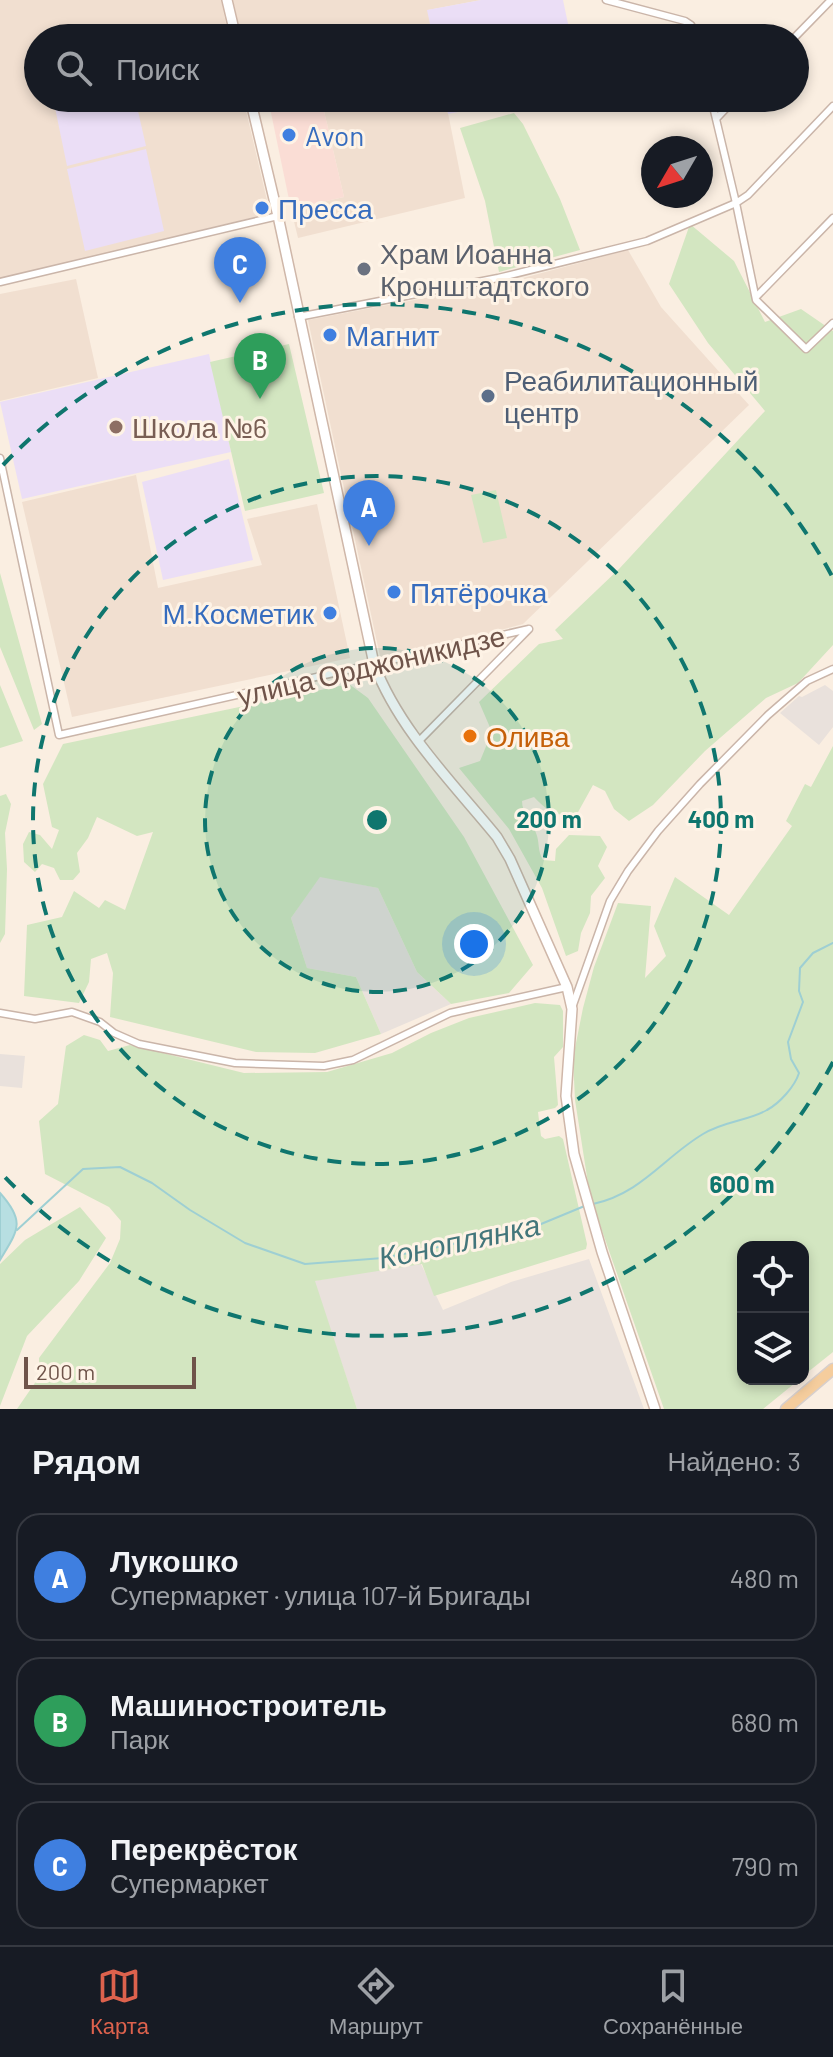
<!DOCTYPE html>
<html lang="ru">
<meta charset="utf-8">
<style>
:root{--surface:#171b24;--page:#242831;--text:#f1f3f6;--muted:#9ea1a6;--line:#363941;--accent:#dd624d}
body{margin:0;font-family:Barlow,sans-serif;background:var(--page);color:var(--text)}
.controls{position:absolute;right:24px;bottom:24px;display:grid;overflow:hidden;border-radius:16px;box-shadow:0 4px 12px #0003}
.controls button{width:72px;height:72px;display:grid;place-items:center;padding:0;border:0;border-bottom:2px solid var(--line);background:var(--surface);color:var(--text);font:40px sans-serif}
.compass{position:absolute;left:641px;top:136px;width:72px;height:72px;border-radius:50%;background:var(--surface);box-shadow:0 4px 12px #0003;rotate:231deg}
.scale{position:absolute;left:24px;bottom:20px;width:172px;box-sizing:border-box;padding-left:8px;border:4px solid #6f544a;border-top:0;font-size:22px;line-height:28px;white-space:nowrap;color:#6f544a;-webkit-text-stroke:6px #fef3e6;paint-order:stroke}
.you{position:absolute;left:474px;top:944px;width:28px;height:28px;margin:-20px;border:6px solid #fff;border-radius:50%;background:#1a73e8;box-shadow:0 0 0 12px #1a73e833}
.badge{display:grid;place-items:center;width:52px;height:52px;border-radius:50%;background:var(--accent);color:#fff;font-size:26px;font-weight:700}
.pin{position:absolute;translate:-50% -66px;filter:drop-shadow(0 2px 4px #0008)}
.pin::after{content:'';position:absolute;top:42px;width:28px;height:24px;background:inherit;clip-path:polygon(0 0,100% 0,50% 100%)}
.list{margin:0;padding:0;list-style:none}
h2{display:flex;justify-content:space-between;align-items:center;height:104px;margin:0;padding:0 32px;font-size:34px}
h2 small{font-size:26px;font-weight:400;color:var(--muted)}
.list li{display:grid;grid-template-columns:52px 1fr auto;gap:24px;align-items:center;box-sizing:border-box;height:128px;margin:0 16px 16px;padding:0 16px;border:2px solid var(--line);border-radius:24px}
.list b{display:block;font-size:30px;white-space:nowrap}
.list p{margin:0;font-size:26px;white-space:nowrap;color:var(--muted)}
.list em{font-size:26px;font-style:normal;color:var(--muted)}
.icon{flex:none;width:44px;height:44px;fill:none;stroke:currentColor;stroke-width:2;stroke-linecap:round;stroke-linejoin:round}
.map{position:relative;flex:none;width:833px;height:1409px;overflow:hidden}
.search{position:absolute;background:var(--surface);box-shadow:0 4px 12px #0003;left:24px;right:24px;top:24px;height:88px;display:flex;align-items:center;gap:20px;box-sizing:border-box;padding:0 28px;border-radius:44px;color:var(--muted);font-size:30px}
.sheet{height:536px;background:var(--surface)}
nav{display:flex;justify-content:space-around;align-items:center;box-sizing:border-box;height:112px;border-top:2px solid var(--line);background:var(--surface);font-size:22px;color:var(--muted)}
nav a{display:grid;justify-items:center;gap:4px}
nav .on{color:var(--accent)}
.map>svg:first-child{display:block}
.residential{fill:#f1dfd0}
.commercial{fill:#faddd5}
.industrial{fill:#e9e1dc}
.education{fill:#ebdef6}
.green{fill:#d3e6c1}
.water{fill:#b7dfe2;stroke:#9ecfd3;stroke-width:2}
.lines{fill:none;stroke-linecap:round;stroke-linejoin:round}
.stream{stroke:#9ecfd3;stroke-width:2}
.minor-casing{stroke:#cab5a9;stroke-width:9}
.secondary-casing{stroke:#cfb7a9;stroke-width:12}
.primary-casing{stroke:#d7cfcc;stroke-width:13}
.minor{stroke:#fff;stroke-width:6}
.secondary{stroke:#fff;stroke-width:9}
.primary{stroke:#f5cd9d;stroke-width:10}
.ring{fill:none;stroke:#0f766e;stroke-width:4;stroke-dasharray:14 10}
.shop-dot{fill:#3f7fe0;stroke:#fef3e6;stroke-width:3}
.worship-dot{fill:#6b7280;stroke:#fef3e6;stroke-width:3}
.service-dot{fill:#5c6f8a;stroke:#fef3e6;stroke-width:3}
.education-dot{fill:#8d6e63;stroke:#fef3e6;stroke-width:3}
.food-dot{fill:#e8710a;stroke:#fef3e6;stroke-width:3}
.labels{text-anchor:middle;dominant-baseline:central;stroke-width:6;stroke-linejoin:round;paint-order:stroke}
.shop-label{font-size:28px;fill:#366cbe;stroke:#fef3e6;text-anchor:start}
.worship-label{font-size:28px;fill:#5b616d;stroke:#fef3e6;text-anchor:start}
.service-label{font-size:28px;fill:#4e5e75;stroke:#fef3e6;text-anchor:start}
.education-label{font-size:28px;fill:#785e54;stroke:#fef3e6;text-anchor:start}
.street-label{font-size:28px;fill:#6f544a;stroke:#fef3e6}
.food-label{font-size:28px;fill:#c56008;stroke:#fef3e6;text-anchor:start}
.water-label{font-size:30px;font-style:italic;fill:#43767b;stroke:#fef3e6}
.centre{fill:#0f766e;stroke:#fef3e6;stroke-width:4}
.ring-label{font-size:24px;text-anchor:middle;font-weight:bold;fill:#0f766e;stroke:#fef3e6;stroke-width:6;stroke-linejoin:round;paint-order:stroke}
</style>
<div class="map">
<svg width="833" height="1409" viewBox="0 0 833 1409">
<rect width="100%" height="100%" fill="#faeee1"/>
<path class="residential" d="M0,0H221L229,38H38V98H243L270,213L0,279Z
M233,0H481L428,10L433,38H242Z
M321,98H445L465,198L298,238L291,209L344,197Z
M628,250L661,307L749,405L523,624L381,661L308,320L504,283Z
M76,279L98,378L0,401V294Z
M136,475L158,588L262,565L247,519L317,504L350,658L72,717L22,502Z"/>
<path class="commercial" d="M315,98H321L344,197L291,209L270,108Z"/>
<path class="industrial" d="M825,685L833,691V727L819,745L780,713L799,696L802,697Z
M320,876L378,888L417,972L451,1004L381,1034L356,977L307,968L291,918Z
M0,1054L25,1056L22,1088L0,1086Z
M589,1259L644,1409H357L314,1281L420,1262L443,1310L511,1282Z"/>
<path class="education" d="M481,0H563L571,38H433L427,10Z
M53,98H135L146,146L67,166Z
M445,98H528L448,114Z
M146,149L164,231L85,251L67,169Z
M209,354L231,452L22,499L0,402Z
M229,459L253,560L163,580L142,482Z"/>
<path class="green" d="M514,113L523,124L560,199L580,250L499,272L485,201L460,128Z
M690,224L734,261L765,322L801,309L833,331V645L798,683L766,698L705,751L653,805L629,821L614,809L605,791L593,785L577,814C557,818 547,811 534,797L522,801C522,814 532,821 536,833C540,843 537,850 543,860L555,861L556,849L569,835L600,836L607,847L598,866L605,878L591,896L590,913L581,933L578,951L566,956L542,888L509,829L459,768L480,761L492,732L479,702L539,644L563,639L555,630L619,569L765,411L708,343L669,284Z
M289,344L324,493L245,511L210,362Z
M496,490L507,538L483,543L471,495Z
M0,573L42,724L34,730L0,647Z
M349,684L368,698L464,837L533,965L509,993L451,1004L417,972L378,888L320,877L291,918L307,968L356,977L381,1034L315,1053L256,1052L110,1017L113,973L107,953L91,959L89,982L79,1003L24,996L27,925L62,917L74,891L99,908L105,900L125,910L153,832L137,836L97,817L88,838L77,853L80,872L73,880H60L54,868L42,864L35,872L24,862L23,844L29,832L40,835L52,849L59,830L52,827L43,784L63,744Z
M0,685L23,741L0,748Z
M833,746V1352L803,1376V1247H743V1379H800L763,1409H664L590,1196L575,1100L573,1058L583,1008L594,967L618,903L651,906L645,978L666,956L654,926L675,877L729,915L792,826L786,821L805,784L811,787Z
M6,794L11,804L5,833L7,869L5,934L0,943V796Z
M535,1003L560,1005L563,1011V1047L554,1057L558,1105L555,1108L538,1112L541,1136L545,1139L559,1136L563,1139L587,1244L586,1249L434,1296L422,1264L315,1281L357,1409H17L39,1377V1358L110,1263L120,1239L121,1221L109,1207L45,1174L39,1121L58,1104L66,1046L84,1035L100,1040L108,1051L130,1045L244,1073L327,1072L392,1053L431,1033L469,1018Z
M80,1207L106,1238L79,1281L27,1336L0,1406V1264L25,1240Z"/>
<path class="water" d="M0,1193C26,1222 18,1230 0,1260Z"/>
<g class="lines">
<path class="stream" d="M593,1204C642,1193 663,1158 703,1134C724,1121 748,1121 767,1110C780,1103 795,1086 799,1073L791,1059L788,1042L803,1002L799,991L800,968L813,953L833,943
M17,1230L83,1169L120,1167L152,1183L190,1210L245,1243L305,1264L383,1258L529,1229L587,1205"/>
<defs>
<path id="minor" d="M606,0L685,21L691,25L697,38
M794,38L831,0
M833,106L748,195L736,203L756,300L806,349L833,323
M716,119L736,98
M0,282L278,216
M757,296L833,218
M298,317L498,278L647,241L736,203L711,98
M0,458L59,735L529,629
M419,741L529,629
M573,1005L610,901L628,871L658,831L700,784L768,715L807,681L833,669
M0,1013L35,1019L72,1012L100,1022L114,1033L139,1044L235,1063L324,1066L353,1060L450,1013L567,987"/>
<path id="secondary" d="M227,0L236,38
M250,98L278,216L374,664C399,730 453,783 497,837L510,859L567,987L572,1009L566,1096L574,1154L602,1252L655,1409"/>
<path id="primary" d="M786,1409L833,1369"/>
</defs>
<use href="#minor" class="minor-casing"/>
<use href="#secondary" class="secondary-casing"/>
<use href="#primary" class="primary-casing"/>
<use href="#minor" class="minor"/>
<use href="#secondary" class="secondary"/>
<use href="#primary" class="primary"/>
</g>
<circle cx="377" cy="820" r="172" fill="#0f766e" fill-opacity=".12"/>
<g class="ring">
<circle cx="377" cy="820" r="172"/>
<circle cx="377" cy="820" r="344"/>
<path d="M833 1062A516 516 0 0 1 3 1175M3 465A516 516 0 0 1 833 578"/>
</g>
<g class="shop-dot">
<circle cx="289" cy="135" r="8"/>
<circle cx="262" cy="208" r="8"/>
<circle cx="330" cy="335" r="8"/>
<circle cx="394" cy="592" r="8"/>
<circle cx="330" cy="613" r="8"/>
</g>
<circle class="worship-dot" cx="364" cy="269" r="8"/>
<circle class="service-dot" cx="488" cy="396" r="8"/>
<circle class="education-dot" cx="116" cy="427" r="8"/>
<circle class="food-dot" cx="470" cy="736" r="8"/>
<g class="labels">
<g class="shop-label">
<text x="305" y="135">Avon</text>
<text x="278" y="208">Пресса</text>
<text x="346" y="335">Магнит</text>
<text x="410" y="592">Пятёрочка</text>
<text x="314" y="613" text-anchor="end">М.Косметик</text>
</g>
<g class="worship-label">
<text x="380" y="253">Храм Иоанна<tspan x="380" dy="32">Кронштадтского</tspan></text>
</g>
<g class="service-label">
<text x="504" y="380">Реабилитационный<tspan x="504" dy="32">центр</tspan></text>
</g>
<g class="education-label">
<text x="132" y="427">Школа №6</text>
</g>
<g class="street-label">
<text transform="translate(371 665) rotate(-13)">улица Орджоникидзе</text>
</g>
<g class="food-label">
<text x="486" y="736">Олива</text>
</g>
<g class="water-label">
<text transform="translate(459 1240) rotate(-12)">Коноплянка</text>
</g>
</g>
<circle cx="377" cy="820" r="12" class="centre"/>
<g class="ring-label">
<text x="549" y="828">200 m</text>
<text x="721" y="828">400 m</text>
<text x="742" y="1193">600 m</text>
</g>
</svg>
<div class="controls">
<button><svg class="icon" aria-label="locate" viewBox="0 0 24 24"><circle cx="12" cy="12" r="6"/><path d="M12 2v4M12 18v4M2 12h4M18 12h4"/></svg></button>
<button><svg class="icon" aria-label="layers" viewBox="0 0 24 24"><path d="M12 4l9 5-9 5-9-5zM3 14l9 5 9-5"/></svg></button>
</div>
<svg class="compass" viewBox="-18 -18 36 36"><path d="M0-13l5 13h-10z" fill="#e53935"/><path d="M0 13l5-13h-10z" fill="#9ea1a6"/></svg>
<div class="scale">200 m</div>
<div class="you"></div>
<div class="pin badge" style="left:369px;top:546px;background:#3f7fe0">A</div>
<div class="pin badge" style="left:260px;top:399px;background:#2e9e5b">B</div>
<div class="pin badge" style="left:240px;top:303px;background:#3f7fe0">C</div>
<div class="search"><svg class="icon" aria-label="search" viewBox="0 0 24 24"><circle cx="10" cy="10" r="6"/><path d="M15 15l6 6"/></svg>Поиск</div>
</div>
<section class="sheet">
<h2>Рядом<small>Найдено: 3</small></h2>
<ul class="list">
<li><span class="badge" style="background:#3f7fe0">A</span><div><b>Лукошко</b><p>Супермаркет · улица 107-й Бригады</p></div><em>480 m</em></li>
<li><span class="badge" style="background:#2e9e5b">B</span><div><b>Машиностроитель</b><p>Парк</p></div><em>680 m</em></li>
<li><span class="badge" style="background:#3f7fe0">C</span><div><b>Перекрёсток</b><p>Супермаркет</p></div><em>790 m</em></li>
</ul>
</section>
<nav>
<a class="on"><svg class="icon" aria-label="map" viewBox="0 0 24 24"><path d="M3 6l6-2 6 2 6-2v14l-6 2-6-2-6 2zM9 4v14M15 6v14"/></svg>Карта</a>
<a><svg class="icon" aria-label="directions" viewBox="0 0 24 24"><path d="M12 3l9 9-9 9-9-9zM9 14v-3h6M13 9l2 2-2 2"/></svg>Маршрут</a>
<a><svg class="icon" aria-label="saved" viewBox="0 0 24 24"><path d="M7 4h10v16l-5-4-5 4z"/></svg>Сохранённые</a>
</nav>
